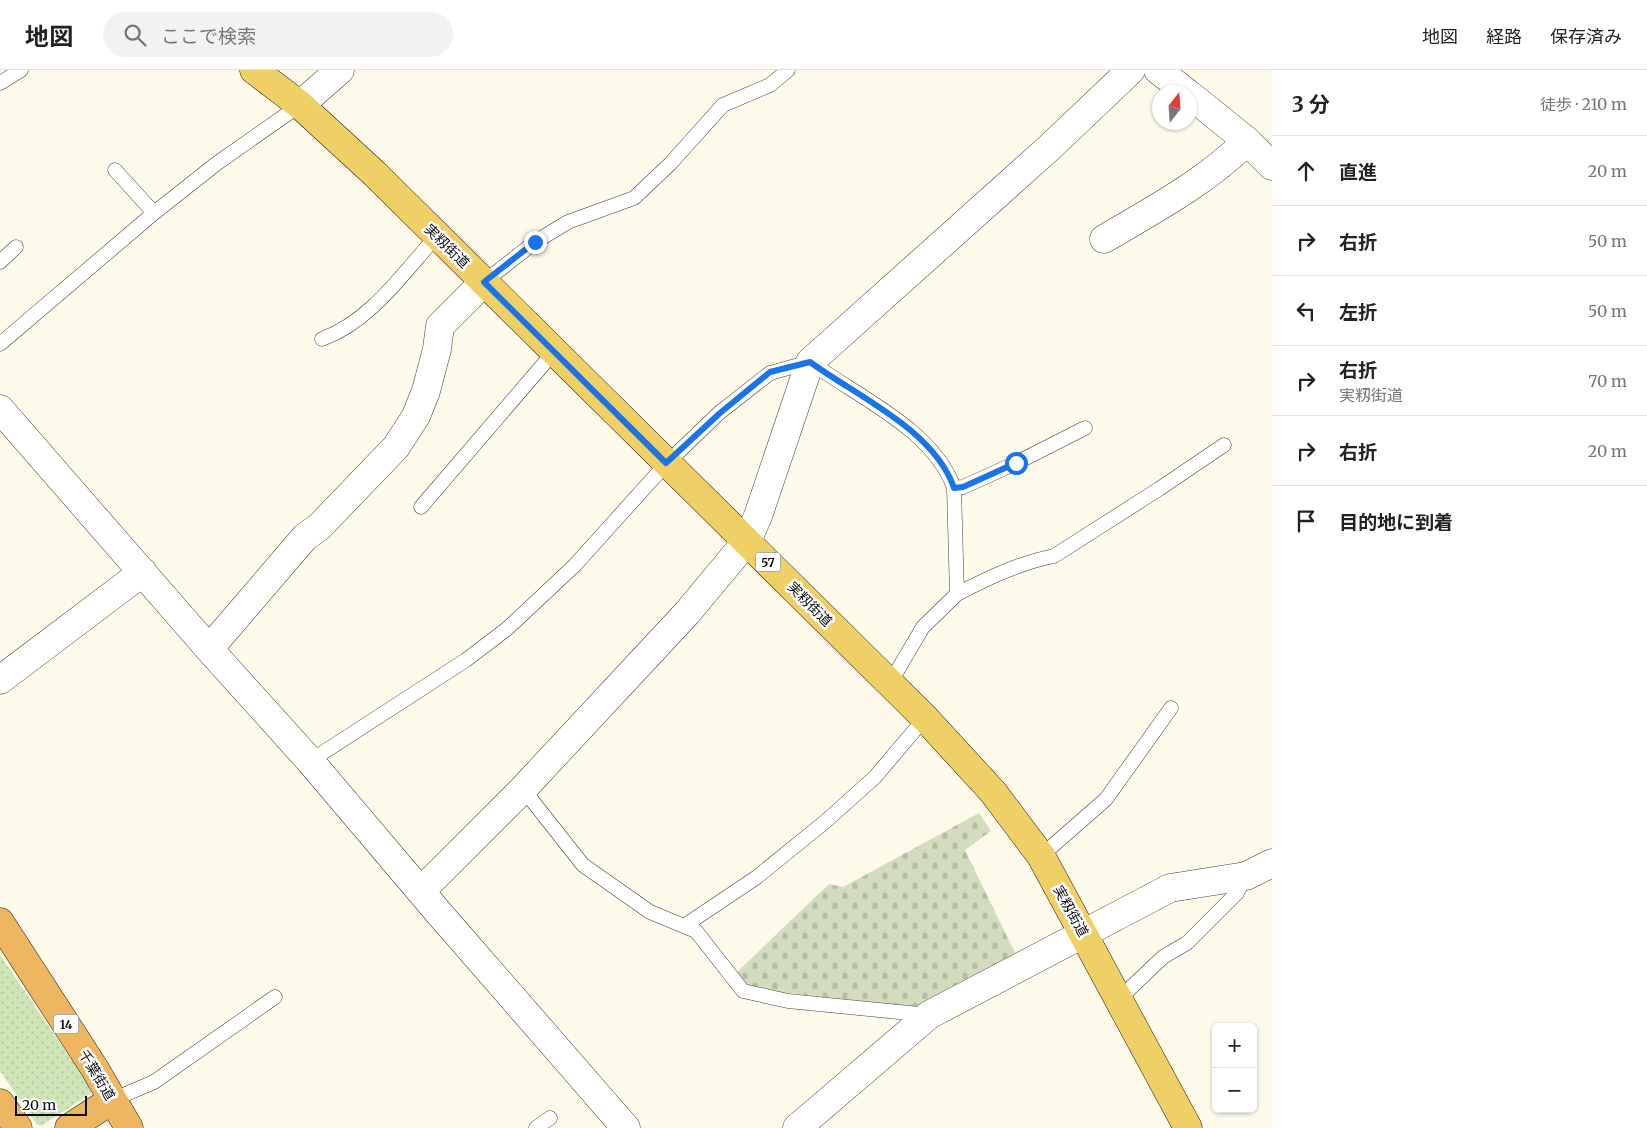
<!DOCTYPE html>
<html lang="ja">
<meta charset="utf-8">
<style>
:root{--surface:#fff;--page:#f2f2f2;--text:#222;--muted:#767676;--line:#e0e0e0}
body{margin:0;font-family:Merriweather,"Noto Sans JP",serif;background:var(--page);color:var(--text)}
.controls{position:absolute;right:15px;bottom:15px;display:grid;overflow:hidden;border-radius:8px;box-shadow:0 1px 4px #0004}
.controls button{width:45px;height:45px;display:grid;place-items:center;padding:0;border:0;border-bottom:1px solid var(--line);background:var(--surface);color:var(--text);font:25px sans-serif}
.compass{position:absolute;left:1152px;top:15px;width:45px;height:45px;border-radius:50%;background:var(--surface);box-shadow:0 1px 4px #0004;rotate:17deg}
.scale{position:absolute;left:15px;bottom:12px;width:72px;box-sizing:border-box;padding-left:5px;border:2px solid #0a0a0a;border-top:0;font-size:14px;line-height:18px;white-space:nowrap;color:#0a0a0a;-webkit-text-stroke:4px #fff;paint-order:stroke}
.stop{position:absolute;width:15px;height:15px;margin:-11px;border:4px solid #1a73e8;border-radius:50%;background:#fff}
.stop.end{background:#1a73e8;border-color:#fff;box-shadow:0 1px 5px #0008}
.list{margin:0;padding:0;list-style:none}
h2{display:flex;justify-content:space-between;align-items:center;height:65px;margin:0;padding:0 20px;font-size:21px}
h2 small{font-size:16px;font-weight:400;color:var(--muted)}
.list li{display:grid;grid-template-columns:32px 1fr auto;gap:15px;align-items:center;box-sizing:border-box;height:70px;padding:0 20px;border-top:1px solid var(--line)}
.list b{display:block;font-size:19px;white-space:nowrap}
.list p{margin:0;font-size:16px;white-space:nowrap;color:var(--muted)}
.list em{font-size:16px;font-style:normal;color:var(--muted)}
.icon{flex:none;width:28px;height:28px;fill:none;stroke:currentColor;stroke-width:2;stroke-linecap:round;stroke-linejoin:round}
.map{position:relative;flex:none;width:1272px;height:1058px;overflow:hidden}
header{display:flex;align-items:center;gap:30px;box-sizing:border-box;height:70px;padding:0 25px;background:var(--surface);border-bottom:1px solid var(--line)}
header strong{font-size:24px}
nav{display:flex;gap:28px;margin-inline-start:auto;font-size:18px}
.search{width:350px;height:45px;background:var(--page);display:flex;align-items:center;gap:12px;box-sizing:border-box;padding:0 18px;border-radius:28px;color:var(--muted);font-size:19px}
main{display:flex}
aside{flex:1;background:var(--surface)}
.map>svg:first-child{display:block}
.grass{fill:url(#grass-dots)}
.cemetery{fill:url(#cemetery-stones)}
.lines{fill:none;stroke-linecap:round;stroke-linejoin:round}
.service-casing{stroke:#3d3d3d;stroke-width:15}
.minor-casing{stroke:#3d3d3d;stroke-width:29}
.tertiary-casing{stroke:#3d3d3d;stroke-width:29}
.primary-casing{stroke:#1b1b1b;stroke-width:29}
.trunk-casing{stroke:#1b1b1b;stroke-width:29}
.service{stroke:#fff;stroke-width:14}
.minor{stroke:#fff;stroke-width:28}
.tertiary{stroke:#fff;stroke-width:28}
.primary{stroke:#f0cf66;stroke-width:28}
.trunk{stroke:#eeb660;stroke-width:28}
.route{stroke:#1a73e8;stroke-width:6}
.labels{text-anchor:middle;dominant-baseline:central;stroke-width:5;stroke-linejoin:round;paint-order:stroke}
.shield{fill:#fff;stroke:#545454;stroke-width:1}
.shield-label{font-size:12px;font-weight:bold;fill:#0a0a0a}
.street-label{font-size:14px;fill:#0a0a0a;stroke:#fff}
</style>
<header>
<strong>地図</strong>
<div class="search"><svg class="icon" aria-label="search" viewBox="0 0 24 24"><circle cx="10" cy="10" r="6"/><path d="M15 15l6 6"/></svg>ここで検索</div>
<nav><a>地図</a><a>経路</a><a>保存済み</a></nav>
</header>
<main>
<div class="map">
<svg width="1272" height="1058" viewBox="0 0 1272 1058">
<defs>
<pattern id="grass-dots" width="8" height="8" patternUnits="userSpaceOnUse" patternTransform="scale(1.25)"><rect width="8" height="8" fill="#cee5b6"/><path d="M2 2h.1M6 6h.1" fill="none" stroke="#b0c39b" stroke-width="1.8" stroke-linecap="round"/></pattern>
<pattern id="cemetery-stones" width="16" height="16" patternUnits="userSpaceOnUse" patternTransform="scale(1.25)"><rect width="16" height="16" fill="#d3ddbd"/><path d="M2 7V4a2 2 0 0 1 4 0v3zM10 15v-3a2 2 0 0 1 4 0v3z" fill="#b4bca1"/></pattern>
</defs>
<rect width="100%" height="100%" fill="#fefae9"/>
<path class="grass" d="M0,885L92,1020L90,1024L41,1056L37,1055L0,1001Z"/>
<path class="cemetery" d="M979,743L991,761L965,780L1016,885L920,937L751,919L736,903L829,814L843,817Z"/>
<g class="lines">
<defs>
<path id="service" d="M0,13L21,0
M115,100L154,143
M0,192L16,177
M484,212L535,172L568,152L634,128L670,94L723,35L770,15L788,0
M322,269C371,251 402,204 436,167
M0,274L154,143L216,94L300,35
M954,418L963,417L1016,393L1085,358
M421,437L554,282
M957,524C988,508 1019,493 1054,486L1159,419L1224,375
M310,691L466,590L508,558L575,495L667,393L719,343L770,303L810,292C858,327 934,360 954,418L957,524L923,557L890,613
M523,719L583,795L650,842L696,861L743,921L788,931L929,945
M1041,786L1106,729L1171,638
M684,856L757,807L826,751L875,707L925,648
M1119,929L1163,887L1187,873L1237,823L1246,806
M112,1030L154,1012L275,927
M536,1058L550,1048"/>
<path id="minor" d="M300,35L340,0
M1104,169C1153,140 1206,112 1247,71
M0,339L209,579L310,691L438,842L626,1058
M209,579L305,467L319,457L396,377L416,346L426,321L437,279L440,256L484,212
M0,610L143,502
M421,821L523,719L687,543L747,471L758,446L810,292L1049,78L1131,0
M797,1058L929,945L1170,818L1246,806L1272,793"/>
<path id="tertiary" d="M1158,0L1186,22
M1190,25L1247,71L1272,96"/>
<path id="primary" d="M254,0L300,35L375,104L925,648L993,722L1041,786L1188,1058"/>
<path id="trunk" d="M0,852L95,999L129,1058
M0,1033L18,1058
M69,1058L112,1030"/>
</defs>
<use href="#service" class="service-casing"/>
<use href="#minor" class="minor-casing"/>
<use href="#tertiary" class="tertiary-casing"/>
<use href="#primary" class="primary-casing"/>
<use href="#trunk" class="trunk-casing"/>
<use href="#service" class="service"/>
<use href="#minor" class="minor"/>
<use href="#tertiary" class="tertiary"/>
<use href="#primary" class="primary"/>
<use href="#trunk" class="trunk"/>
</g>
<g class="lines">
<path class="route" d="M535,172L484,212L666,393L720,343L770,302L810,292C858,327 934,360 954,418L963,417L1016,393"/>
</g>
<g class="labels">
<g class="shield">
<rect x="755.5" y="482.5" width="25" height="19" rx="4"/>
<rect x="53.5" y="944.5" width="25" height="19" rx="4"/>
</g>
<g class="shield-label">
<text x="768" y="492">57</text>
<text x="66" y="954">14</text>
</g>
<g class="street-label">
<text transform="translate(447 176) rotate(44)">実籾街道</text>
<text transform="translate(810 534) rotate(45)">実籾街道</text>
<text transform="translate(1071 841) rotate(61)">実籾街道</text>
<text transform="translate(97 1005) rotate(59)">千葉街道</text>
</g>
</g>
</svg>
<div class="controls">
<button>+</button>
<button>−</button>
</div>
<svg class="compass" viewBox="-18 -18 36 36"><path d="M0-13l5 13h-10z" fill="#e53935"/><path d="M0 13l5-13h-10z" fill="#767676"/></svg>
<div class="scale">20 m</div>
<div class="stop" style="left:1016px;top:393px"></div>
<div class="stop end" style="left:535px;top:172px"></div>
</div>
<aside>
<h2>3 分<small>徒歩 · 210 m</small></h2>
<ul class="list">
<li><svg class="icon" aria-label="ahead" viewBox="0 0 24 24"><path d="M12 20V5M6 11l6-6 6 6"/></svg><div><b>直進</b></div><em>20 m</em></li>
<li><svg class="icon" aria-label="right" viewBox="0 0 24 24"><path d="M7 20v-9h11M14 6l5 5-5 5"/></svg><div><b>右折</b></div><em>50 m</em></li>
<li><svg class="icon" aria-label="left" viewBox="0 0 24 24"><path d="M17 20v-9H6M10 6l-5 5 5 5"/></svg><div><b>左折</b></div><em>50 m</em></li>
<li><svg class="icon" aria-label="right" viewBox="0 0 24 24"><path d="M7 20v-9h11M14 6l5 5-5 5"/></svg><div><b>右折</b><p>実籾街道</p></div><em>70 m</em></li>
<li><svg class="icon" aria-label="right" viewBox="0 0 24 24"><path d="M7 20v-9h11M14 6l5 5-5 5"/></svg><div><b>右折</b></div><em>20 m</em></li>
<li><svg class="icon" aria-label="arrive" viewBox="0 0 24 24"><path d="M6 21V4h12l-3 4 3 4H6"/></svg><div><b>目的地に到着</b></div></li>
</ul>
</aside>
</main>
